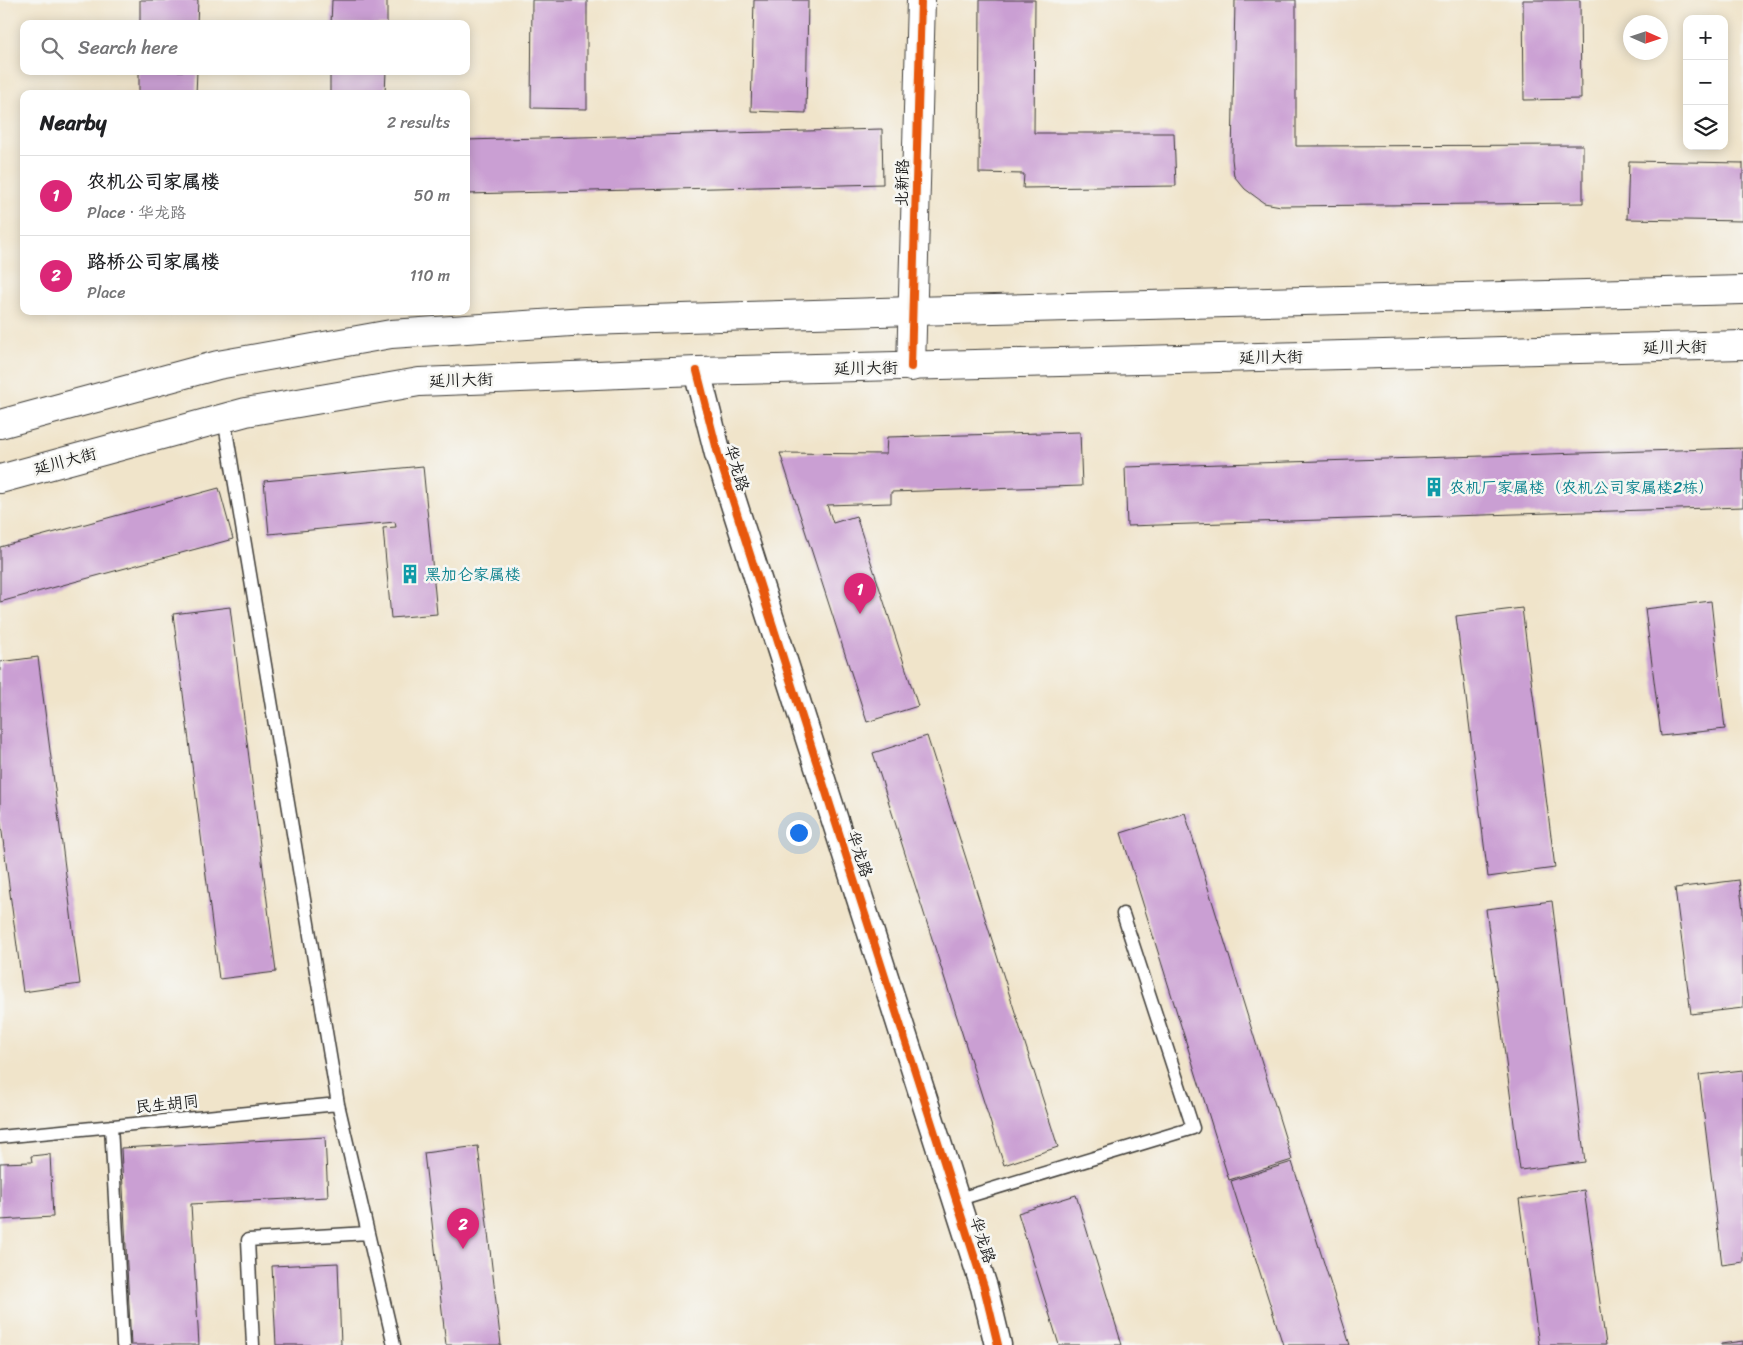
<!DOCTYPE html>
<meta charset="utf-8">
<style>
:root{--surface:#fff;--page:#f6f6f6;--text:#202124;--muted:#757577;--line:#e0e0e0;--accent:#db2777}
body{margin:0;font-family:Sriracha,"LXGW WenKai TC",sans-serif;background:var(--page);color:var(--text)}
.controls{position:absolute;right:15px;top:15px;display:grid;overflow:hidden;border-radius:10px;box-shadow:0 2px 12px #0003}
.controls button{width:45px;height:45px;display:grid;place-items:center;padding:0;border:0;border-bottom:1px solid var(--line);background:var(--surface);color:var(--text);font:25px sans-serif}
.compass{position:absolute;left:1623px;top:15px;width:45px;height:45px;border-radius:50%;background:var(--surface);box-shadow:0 2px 12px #0003;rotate:93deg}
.you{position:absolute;left:798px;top:832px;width:18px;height:18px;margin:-12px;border:4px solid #fff;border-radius:50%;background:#1a73e8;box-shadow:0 0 0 8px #1a73e833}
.badge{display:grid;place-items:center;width:32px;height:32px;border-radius:50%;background:var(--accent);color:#fff;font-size:16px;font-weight:700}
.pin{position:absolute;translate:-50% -41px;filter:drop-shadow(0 1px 2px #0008)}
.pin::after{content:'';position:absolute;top:26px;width:18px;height:15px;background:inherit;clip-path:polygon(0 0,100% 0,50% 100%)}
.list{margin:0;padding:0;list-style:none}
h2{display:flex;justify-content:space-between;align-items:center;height:65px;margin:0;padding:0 20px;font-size:21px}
h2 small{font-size:16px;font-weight:400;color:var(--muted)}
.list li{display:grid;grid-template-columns:32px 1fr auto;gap:15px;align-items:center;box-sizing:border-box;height:80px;padding:0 20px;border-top:1px solid var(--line)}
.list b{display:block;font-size:19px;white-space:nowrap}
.list p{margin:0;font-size:16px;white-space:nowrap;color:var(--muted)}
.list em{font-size:16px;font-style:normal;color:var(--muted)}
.icon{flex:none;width:28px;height:28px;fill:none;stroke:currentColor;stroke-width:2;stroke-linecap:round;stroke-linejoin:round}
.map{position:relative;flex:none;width:1743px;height:1345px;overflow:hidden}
.search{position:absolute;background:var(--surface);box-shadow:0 2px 12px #0003;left:20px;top:20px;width:450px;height:55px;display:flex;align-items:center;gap:12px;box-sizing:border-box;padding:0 18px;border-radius:10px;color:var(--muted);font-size:19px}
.panel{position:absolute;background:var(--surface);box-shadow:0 2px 12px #0003;left:20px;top:90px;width:450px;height:225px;border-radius:10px}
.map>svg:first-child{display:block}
.building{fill:#ca9fd3}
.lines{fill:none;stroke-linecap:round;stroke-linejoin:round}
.lane-casing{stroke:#3c3a36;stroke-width:15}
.street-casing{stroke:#3c3a36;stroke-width:29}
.secondary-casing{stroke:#3c3a36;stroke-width:30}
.primary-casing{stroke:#3c3a36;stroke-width:30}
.lane{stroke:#fff;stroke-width:12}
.street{stroke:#fff;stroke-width:26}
.secondary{stroke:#fff;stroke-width:28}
.primary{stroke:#fff;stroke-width:28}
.cycleway-casing{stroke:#f6f6f2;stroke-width:11}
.cycleway{stroke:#e8590c;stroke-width:8}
.labels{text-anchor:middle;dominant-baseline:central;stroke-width:5;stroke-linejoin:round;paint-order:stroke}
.street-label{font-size:16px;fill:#1c1c1c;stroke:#f6f6f2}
.culture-label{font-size:16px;fill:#0d838f;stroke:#f6f6f2;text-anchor:start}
</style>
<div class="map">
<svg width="1743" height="1345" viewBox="0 0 1743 1345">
<rect width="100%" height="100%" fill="#f6f6f2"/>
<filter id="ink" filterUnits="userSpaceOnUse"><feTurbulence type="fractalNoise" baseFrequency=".02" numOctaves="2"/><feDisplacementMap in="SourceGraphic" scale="10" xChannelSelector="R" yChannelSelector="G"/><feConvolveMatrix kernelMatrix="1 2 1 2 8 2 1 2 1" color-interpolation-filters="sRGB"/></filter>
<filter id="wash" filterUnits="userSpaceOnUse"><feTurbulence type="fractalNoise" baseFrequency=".0096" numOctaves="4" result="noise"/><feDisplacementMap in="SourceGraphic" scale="20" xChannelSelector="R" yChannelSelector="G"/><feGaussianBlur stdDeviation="1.12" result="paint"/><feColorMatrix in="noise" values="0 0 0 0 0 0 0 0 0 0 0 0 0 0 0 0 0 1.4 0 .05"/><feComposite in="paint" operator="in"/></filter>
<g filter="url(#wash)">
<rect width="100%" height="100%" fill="#f0e4ca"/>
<g id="blocks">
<path class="building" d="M140,0H198L197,24H140Z
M332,0H387V24H331Z
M532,0H587V109L531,108Z
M754,0H808L806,113L751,111Z
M980,0H1035L1034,133H1174L1176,186L1023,188L1024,174L979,173Z
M1235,0H1296V146L1583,145V203L1281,206L1264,203L1245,189L1234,176L1232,159Z
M1523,0H1580L1581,99L1524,100Z
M139,71H197L196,94H139Z
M330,71H386L385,94H330Z
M882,129L883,184L466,194V140Z
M1629,161L1743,163V221L1627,219Z
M1080,432L1082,486L891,492V503L827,505L833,523L856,516L918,706L867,722L780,453L886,454L887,437Z
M1743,448V507L1127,526L1125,467Z
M423,466L437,614L391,618L383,528L396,527L395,522L269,534L264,481Z
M219,488L233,539L0,602V547Z
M1711,601L1725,729L1661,736L1645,609Z
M230,607L276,972L219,979L173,614Z
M1522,608L1555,868L1488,877L1456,616Z
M38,657L80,984L23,992L0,817V662Z
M927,736L1058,1147L1004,1165L873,753Z
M1185,813L1292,1160L1229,1180L1121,833Z
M1739,880L1743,910V1008L1691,1014L1675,888Z
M1552,901L1585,1162L1520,1170L1486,909Z
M1743,1070V1262L1722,1265L1699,1075Z
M325,1137L328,1197L191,1204L199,1345H131L121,1148Z
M478,1146L501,1345H446L424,1153Z
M50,1154L53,1217L0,1220V1163L32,1162L31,1156Z
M1292,1162L1350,1345H1283L1231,1181Z
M1584,1190L1606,1345H1539L1519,1199Z
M1076,1195L1122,1345H1059L1018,1213Z
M338,1263L341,1345H276L272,1266Z
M1743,1341V1345H1721V1344Z"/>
</g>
</g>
<g filter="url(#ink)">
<use href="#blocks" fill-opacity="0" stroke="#3c3a36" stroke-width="1"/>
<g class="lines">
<defs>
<path id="lane" d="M224,418L338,1104L394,1345
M111,1126L123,1345
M0,1137L338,1104
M956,1200L1193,1128L1123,914
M253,1345L248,1240L368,1233"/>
<path id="street" d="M697,371L718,454L984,1287L998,1345"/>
<path id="secondary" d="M911,367L921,0"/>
<path id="primary" d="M0,424L218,365L391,334L586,321L913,311L1743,290
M0,479L246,412L419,382L697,371L1743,345"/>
</defs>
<use href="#lane" class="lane-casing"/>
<use href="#street" class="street-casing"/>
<use href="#secondary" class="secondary-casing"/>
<use href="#primary" class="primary-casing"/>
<use href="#lane" class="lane"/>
<use href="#street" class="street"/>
<use href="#secondary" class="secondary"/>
<use href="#primary" class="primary"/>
<defs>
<path id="cycleway" d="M911,367L921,0
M697,371L718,454L984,1287L998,1345"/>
</defs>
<use href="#cycleway" class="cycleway-casing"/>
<use href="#cycleway" class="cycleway"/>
</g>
</g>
<defs>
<symbol id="building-bare" viewBox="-9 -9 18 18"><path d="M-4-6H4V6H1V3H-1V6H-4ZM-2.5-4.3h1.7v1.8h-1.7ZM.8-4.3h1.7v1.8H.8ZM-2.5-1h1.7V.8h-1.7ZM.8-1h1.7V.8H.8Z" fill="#0f9aa8" stroke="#f6f6f2" stroke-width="2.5" paint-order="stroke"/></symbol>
</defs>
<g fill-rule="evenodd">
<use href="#building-bare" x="1420" y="473" width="28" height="28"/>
<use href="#building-bare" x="396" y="560" width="28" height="28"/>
</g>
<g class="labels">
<g class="street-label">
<text transform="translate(902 183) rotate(-89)">北新路</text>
<text transform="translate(1675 347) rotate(-1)">延川大街</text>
<text transform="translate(1271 357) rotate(-1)">延川大街</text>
<text transform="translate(866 368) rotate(-1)">延川大街</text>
<text transform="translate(461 380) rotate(-2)">延川大街</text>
<text transform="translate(65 461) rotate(-15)">延川大街</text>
<text transform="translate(737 468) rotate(73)">华龙路</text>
<text transform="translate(860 854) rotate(72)">华龙路</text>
<text transform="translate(167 1104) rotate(-6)">民生胡同</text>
<text transform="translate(983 1240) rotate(72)">华龙路</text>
</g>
<g class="culture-label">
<text x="1449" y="487">农机厂家属楼（农机公司家属楼2栋）</text>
<text x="425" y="574">黑加仑家属楼</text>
</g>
</g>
</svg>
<div class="controls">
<button>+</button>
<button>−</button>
<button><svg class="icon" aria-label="layers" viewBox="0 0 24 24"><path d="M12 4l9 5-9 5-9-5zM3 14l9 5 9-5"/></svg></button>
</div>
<svg class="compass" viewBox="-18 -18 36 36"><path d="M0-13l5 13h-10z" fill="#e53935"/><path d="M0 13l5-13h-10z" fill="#757577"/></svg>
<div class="you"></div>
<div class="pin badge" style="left:860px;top:614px">1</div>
<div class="pin badge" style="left:463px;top:1249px">2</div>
<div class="search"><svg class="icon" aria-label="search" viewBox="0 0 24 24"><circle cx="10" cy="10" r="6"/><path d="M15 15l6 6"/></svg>Search here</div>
<section class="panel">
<h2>Nearby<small>2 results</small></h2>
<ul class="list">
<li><span class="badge">1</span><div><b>农机公司家属楼</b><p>Place · 华龙路</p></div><em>50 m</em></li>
<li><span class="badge">2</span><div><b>路桥公司家属楼</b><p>Place</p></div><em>110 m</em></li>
</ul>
</section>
</div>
